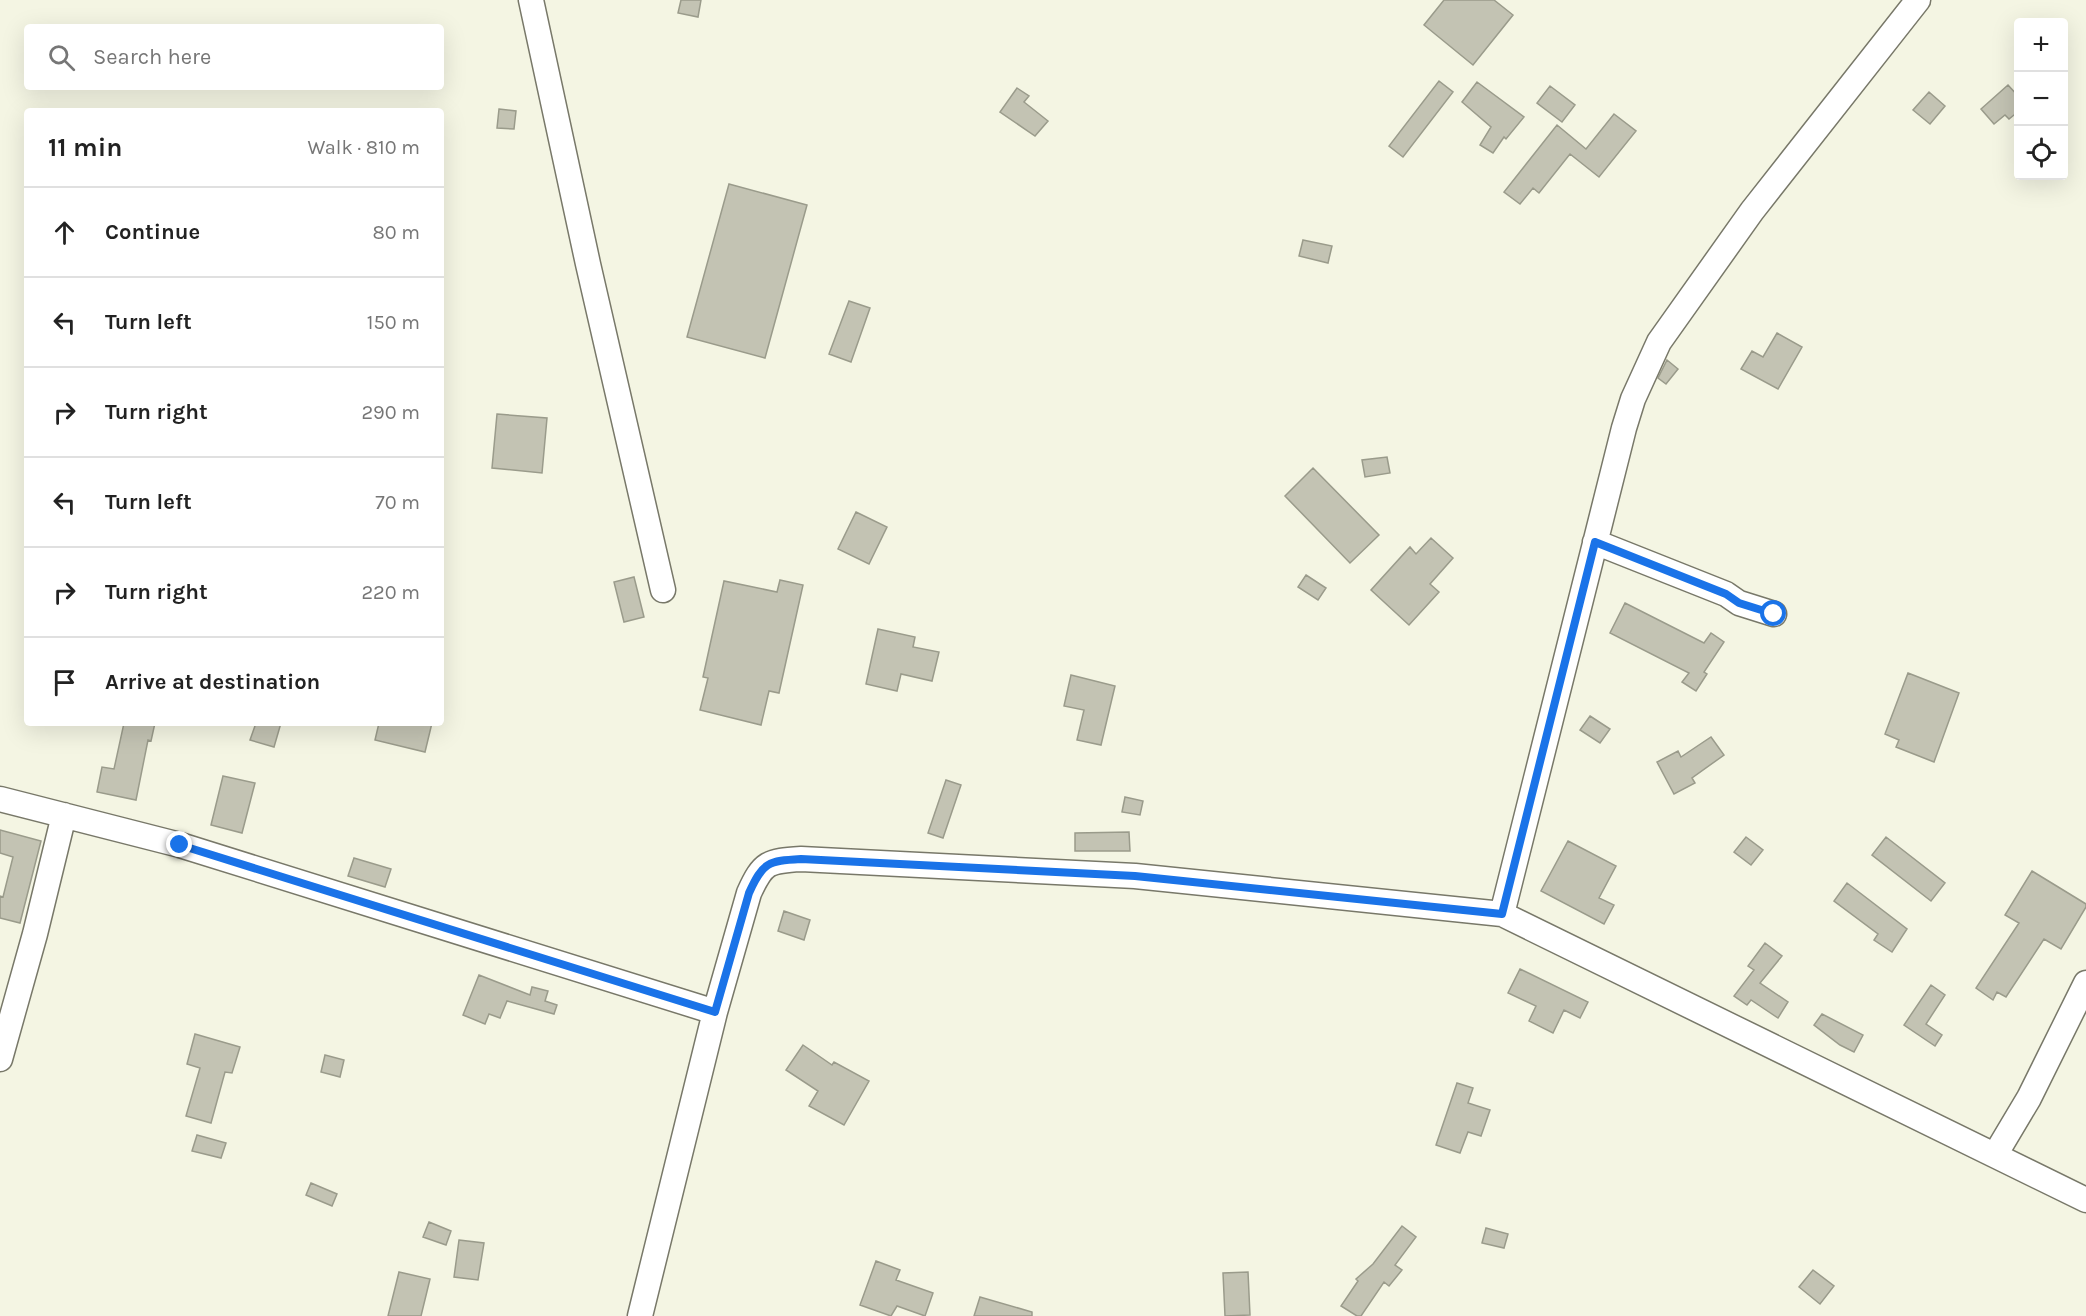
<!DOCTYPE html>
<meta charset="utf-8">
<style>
:root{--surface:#fff;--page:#f6f6f6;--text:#222;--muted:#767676;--line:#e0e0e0}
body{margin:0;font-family:Karla,sans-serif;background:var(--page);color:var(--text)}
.controls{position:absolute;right:18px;top:18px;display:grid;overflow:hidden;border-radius:6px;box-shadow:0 6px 24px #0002}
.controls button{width:54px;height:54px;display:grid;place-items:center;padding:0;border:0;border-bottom:2px solid var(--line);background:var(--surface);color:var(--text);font:30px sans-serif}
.stop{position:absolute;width:18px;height:18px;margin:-14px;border:4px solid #1a73e8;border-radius:50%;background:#fff}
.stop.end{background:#1a73e8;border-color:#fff;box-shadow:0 2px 6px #0008}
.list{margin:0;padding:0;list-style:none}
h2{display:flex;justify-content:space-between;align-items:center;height:78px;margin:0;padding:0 24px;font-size:26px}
h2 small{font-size:20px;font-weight:400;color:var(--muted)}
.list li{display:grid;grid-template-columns:39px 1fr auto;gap:18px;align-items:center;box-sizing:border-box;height:90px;padding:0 24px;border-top:2px solid var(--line)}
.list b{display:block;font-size:22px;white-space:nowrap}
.list em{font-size:20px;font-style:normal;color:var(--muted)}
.icon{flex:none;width:33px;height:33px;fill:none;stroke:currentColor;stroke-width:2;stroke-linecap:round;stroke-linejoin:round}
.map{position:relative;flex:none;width:2086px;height:1316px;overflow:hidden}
.search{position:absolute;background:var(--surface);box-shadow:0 6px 24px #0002;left:24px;top:24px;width:420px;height:66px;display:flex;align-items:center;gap:15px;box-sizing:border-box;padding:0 21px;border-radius:6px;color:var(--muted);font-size:22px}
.panel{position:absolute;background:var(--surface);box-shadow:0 6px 24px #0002;left:24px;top:108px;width:420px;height:618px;border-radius:6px}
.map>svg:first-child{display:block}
.building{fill:#c3c3b3;stroke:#9a9b8b;stroke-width:1.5}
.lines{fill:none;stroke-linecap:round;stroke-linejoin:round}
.minor-casing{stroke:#787869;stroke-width:27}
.minor{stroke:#fff;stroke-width:24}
.route{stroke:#1a73e8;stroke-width:8}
</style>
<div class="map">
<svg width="2086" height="1316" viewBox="0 0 2086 1316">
<rect width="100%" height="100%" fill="#f4f5e3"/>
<path class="building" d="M681,0H701L698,17L678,13Z
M1444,0H1494L1513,15L1473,65L1424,25Z
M1439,81L1453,92L1403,157L1389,146Z
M1477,82L1524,117L1506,139L1504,137L1493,153L1480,145L1491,127L1462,102Z
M2008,85L2019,97V111L2009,119L2005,115L1994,124L1981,109Z
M1550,86L1575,105L1562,122L1537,103Z
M1017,88L1029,96L1024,102L1048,121L1035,136L1000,112Z
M1929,92L1945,106L1930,124L1913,110Z
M499,109L516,111L514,129L497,128Z
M1614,114L1636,131L1599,177L1570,154L1539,193L1533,188L1520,204L1504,192L1557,125L1586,149Z
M729,184L807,205L765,358L687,337Z
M1303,240L1332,246L1328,263L1299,256Z
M849,301L870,308L851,362L829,354Z
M1777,333L1802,347L1778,389L1741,369L1752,351L1763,357Z
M1667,360L1678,369L1666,384L1658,378Z
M497,414L547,418L542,473L492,468Z
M1387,457L1390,473L1365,477L1362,460Z
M1313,468L1379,535L1350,563L1285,496Z
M856,512L887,527L869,564L838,549Z
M1431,538L1453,558L1430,584L1439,592L1409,625L1371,590L1410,547L1416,554Z
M1306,575L1326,588L1318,600L1298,587Z
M634,577L644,617L624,622L614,582Z
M780,580L803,585L779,693L769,691L761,725L700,710L708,678L703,677L724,581L777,592Z
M1625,603L1704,643L1711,633L1724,642L1704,672L1707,674L1696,691L1682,682L1689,673L1610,633Z
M878,629L915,637L913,647L939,652L932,681L901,674L897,691L866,684Z
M1908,673L1959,693L1934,762L1896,747L1899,740L1885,734Z
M1071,675L1115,686L1101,745L1077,740L1084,710L1064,706Z
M1590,716L1610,729L1600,743L1580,730Z
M124,723H155L151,741L148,740L136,800L97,792L102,767L114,769Z
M256,723H281L274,747L250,740Z
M379,723H432L425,752L375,740Z
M1711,737L1724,755L1692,778L1695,783L1674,794L1657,762L1678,751L1681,757Z
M223,776L255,783L242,833L211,825Z
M946,780L961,785L943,838L928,833Z
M1125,797L1143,801L1140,815L1122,812Z
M0,830L41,841L20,923L0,918V896L3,897L13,857L0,853Z
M1129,832L1130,851H1075V833Z
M1746,837L1763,850L1751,865L1734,852Z
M1886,837L1945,883L1931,901L1872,855Z
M1568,841L1616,866L1599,898L1614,905L1604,924L1541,891Z
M354,858L391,869L385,887L348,876Z
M2032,871L2086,904V907L2061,949L2044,939L2006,997L1997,992L1993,1000L1976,988L2019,923L2005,915Z
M1847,883L1907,929L1892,952L1874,940L1878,934L1834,901Z
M784,911L810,920L804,940L778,931Z
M1765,943L1782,956L1760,983L1788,1002L1778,1018L1751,1000L1747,1005L1734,996L1754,970L1748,966Z
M1520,969L1588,1002L1580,1018L1564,1010L1553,1033L1529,1021L1536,1006L1508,993Z
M479,975L530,995L532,987L548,991L545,1001L557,1005L554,1014L507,1001L500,1018L489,1014L485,1024L463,1015Z
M1931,985L1945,995L1926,1024L1942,1035L1935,1046L1904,1025Z
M1822,1014L1863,1035L1854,1052L1840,1045L1814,1025Z
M195,1034L240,1047L232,1073L225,1072L211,1123L186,1116L200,1068L187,1064Z
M803,1045L832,1065L834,1062L869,1081L844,1125L809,1106L818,1091L786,1070Z
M325,1055L344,1060L340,1077L321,1072Z
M1457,1083L1473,1088L1468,1103L1490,1110L1481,1136L1468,1132L1460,1153L1436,1145Z
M197,1135L226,1143L221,1158L192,1151Z
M311,1183L337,1194L332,1206L306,1195Z
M429,1222L451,1231L446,1245L423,1237Z
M1402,1226L1416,1237L1395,1265L1402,1270L1389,1286L1384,1282L1361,1316H1357L1341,1306L1358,1281L1356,1279L1373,1264Z
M1486,1228L1508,1234L1504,1248L1482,1243Z
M459,1240L484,1243L478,1280L454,1277Z
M876,1261L900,1270L896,1280L933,1293L925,1316L897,1306L891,1316L860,1305Z
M1813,1270L1834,1286L1820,1304L1799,1287Z
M399,1272L430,1279L421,1316H388Z
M1248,1272L1250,1315L1225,1316L1223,1273Z
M980,1297L1032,1312V1316H974Z"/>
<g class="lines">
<defs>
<path id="minor" d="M531,0L588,264L663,590
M1595,542L1726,594L1739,603L1774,614
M0,799L180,845L715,1012
M1502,914L1624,428L1633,399L1659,342L1752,211L1918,0
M0,1059L35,934L64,815
M1995,1155L2029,1098L2086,983
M640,1316L715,1012L749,893C763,862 768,861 801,859L1135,876L1502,914L2086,1200"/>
</defs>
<use href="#minor" class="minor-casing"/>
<use href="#minor" class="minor"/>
</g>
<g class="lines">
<path class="route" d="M180,845L715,1012L749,893C763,862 768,861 801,859L1135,876L1502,914L1595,542L1726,594L1739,603L1774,614"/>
</g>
</svg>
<div class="controls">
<button>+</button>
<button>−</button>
<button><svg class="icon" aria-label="locate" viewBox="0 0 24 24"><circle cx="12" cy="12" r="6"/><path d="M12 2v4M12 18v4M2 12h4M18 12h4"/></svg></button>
</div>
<div class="stop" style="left:1774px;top:614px"></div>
<div class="stop end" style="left:180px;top:845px"></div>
<div class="search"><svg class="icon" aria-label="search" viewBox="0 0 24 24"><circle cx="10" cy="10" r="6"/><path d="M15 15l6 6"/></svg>Search here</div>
<section class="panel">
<h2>11 min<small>Walk · 810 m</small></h2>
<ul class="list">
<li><svg class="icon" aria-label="ahead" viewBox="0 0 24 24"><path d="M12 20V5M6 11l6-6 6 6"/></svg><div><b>Continue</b></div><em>80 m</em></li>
<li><svg class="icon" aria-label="left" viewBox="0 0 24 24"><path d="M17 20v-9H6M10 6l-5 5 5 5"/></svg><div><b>Turn left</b></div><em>150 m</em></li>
<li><svg class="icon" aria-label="right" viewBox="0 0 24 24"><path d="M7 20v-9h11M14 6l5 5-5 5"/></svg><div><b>Turn right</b></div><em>290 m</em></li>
<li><svg class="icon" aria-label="left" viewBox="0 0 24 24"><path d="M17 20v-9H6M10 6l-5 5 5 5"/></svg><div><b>Turn left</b></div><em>70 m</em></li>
<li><svg class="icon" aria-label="right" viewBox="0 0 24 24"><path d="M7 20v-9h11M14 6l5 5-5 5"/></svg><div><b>Turn right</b></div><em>220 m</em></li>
<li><svg class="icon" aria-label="arrive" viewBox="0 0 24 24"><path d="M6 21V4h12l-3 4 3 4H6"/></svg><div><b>Arrive at destination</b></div></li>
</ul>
</section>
</div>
